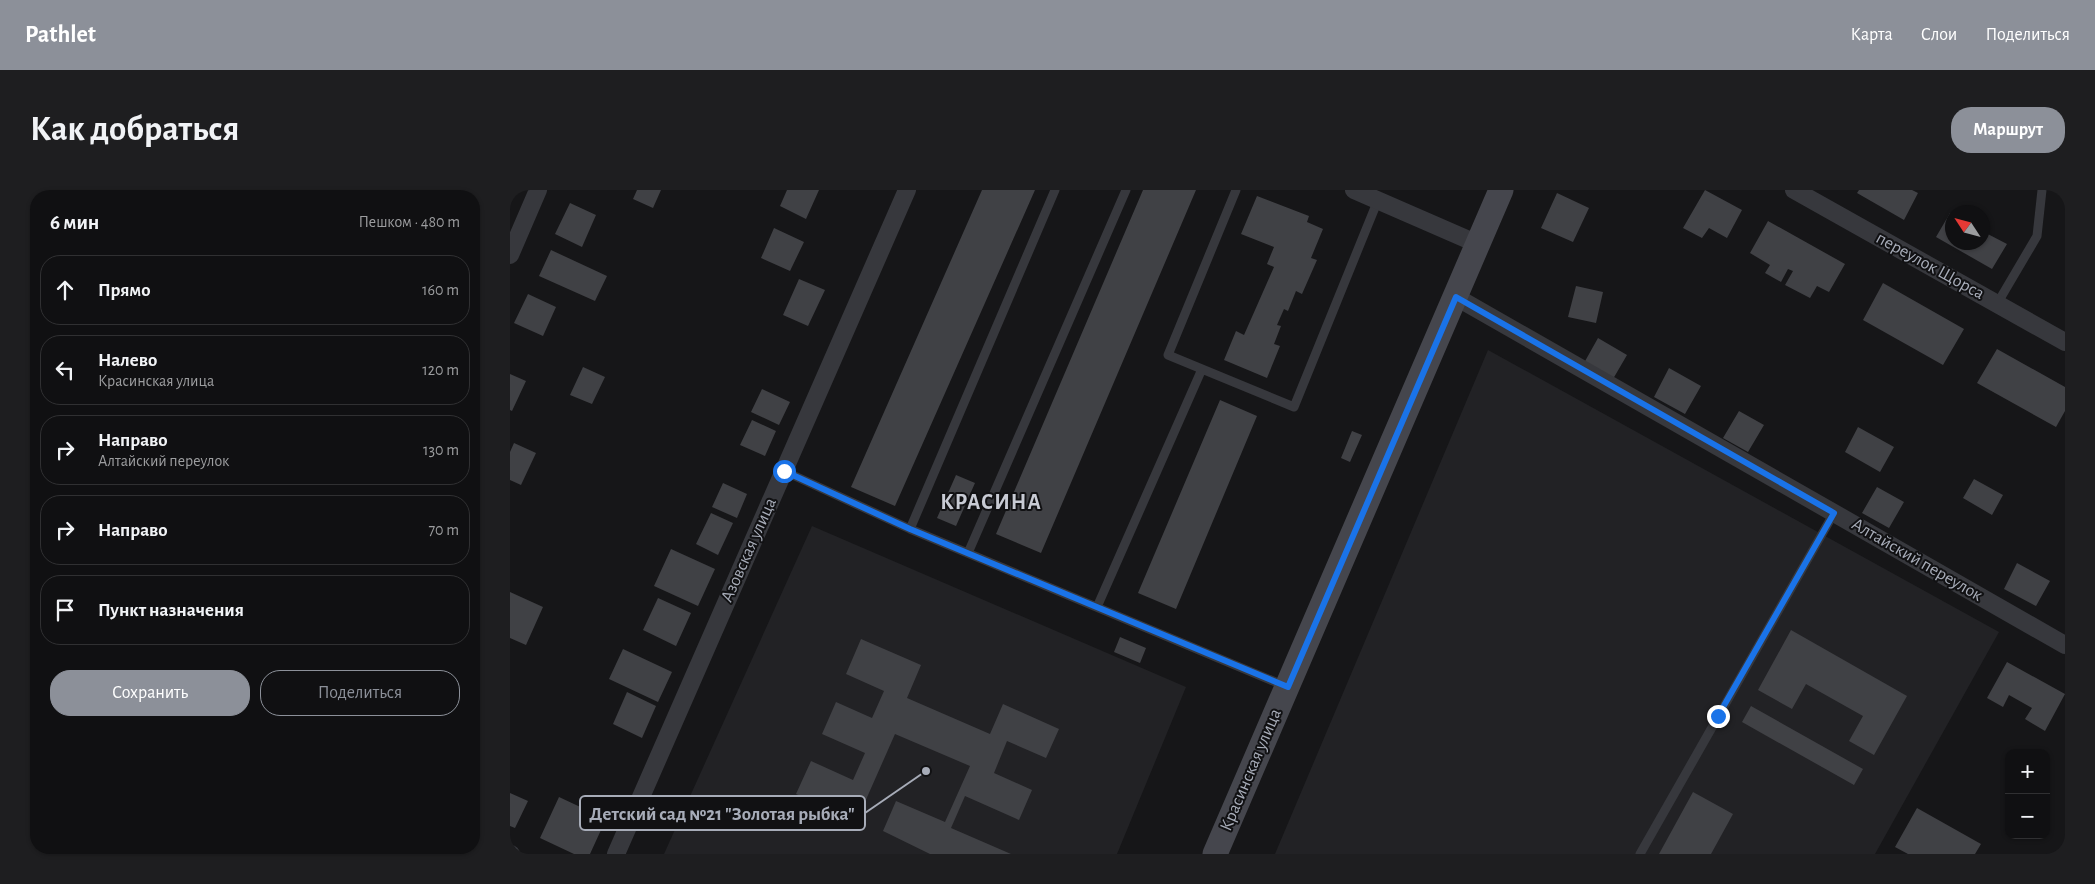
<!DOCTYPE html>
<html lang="ru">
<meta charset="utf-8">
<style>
:root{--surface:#101012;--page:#1e1e20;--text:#f1f3f6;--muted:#9c9d9f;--line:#303032;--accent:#8c9099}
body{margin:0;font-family:"Alegreya Sans",sans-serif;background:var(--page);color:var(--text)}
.controls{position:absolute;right:15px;bottom:15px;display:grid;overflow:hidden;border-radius:10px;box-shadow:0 1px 4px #0004}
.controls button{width:45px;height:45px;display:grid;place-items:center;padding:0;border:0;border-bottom:1px solid var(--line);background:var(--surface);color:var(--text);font:25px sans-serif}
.compass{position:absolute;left:1435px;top:15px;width:45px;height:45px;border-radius:50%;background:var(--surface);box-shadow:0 1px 4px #0004;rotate:306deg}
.stop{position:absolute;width:15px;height:15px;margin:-11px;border:4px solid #1a73e8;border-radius:50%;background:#fff}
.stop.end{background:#1a73e8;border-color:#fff;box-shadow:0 1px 5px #0008}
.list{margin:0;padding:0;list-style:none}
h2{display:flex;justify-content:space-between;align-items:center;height:65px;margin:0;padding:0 20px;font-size:21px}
h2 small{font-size:16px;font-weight:400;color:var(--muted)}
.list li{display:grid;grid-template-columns:32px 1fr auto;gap:15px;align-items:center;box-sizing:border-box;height:70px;margin:0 10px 10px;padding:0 10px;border:1px solid var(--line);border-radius:20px}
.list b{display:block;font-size:19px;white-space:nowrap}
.list p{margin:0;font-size:16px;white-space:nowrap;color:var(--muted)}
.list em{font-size:16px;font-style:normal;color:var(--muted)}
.actions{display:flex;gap:10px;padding:15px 20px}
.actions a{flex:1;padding:11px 0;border:1px solid var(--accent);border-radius:20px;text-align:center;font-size:18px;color:var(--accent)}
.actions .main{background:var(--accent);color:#fff}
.icon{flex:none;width:28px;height:28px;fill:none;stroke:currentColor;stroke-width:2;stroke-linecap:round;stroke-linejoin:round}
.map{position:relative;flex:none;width:1555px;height:664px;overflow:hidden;border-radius:20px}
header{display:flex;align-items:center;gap:30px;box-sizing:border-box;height:70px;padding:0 25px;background:var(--accent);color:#fff}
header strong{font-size:24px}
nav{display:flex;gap:28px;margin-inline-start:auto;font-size:18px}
.intro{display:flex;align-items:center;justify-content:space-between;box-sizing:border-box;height:120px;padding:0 30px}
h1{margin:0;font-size:35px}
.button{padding:12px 22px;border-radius:20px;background:var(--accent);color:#fff;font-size:18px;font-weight:700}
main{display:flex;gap:30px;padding:0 30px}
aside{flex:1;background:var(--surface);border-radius:20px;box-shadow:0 1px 4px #0004}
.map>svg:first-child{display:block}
.built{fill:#222225}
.building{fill:#404145}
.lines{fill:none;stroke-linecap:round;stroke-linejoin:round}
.lane{stroke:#37383d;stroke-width:9}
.street{stroke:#37383d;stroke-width:18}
.secondary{stroke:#45464d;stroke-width:25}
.route{stroke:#1a73e8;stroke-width:6}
.labels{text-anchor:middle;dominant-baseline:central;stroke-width:4;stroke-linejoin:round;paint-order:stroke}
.street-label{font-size:18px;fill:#a7acb8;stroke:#111113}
.district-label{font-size:22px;font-weight:bold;letter-spacing:1px;fill:#c8cbd4;stroke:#111113}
.leader{fill:none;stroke:#a7acb8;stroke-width:2}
.callout-dot{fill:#a7acb8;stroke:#111113;stroke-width:2}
.callout{fill:#111113;stroke:#a7acb8;stroke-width:2}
.callout-label{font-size:19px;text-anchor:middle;font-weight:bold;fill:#a7acb8}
</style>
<header>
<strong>Pathlet</strong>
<nav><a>Карта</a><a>Слои</a><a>Поделиться</a></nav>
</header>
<div class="intro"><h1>Как добраться</h1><a class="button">Маршрут</a></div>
<main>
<aside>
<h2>6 мин<small>Пешком · 480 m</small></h2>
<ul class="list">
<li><svg class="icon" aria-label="ahead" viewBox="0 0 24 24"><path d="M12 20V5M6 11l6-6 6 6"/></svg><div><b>Прямо</b></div><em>160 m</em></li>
<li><svg class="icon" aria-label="left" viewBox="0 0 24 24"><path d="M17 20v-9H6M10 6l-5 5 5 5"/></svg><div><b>Налево</b><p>Красинская улица</p></div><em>120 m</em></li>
<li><svg class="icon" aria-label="right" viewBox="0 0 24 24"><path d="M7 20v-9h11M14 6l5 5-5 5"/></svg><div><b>Направо</b><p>Алтайский переулок</p></div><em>130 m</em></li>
<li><svg class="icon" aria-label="right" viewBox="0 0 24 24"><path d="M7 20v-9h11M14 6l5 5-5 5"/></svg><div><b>Направо</b></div><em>70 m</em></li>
<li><svg class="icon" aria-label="arrive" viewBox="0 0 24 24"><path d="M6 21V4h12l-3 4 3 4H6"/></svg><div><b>Пункт назначения</b></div></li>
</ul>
<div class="actions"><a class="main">Сохранить</a><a>Поделиться</a></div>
</aside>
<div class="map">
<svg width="1555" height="664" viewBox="0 0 1555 664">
<rect width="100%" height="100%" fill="#161618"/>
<path class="built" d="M978,160L1489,442L1365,664H765Z
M302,336L676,497L607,664H154Z"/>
<path class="building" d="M127,0H151L143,18L123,9Z
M277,0H309L296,29L270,16Z
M472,0H525L385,316L341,297Z
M633,0H686L531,363L486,344Z
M1195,0L1232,20L1217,48L1199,38L1192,48L1173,38Z
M1349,0H1402L1408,3L1394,30L1347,3Z
M1047,3L1079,18L1063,52L1031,38Z
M747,6L799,26L797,32L813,39L801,68L807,70L792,104L786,101L778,121L774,119L767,135L771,136L764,154L770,156L757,188L714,170L726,141L734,145L764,77L757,74L764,57L731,44Z
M60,13L86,25L72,57L45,44Z
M1440,23L1442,24V52H1472V41L1497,54L1482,79L1426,47Z
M1258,31L1335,74L1319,102L1307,96L1300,108L1275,95L1283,81L1278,79L1271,92L1255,83L1260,75L1240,63Z
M264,38L294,52L280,81L251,68Z
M41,60L97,86L85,111L29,86Z
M289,89L315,100L298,136L273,125Z
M1373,93L1454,139L1433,175L1353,130Z
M1066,96L1093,102L1086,133L1058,127Z
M18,104L46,117L33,146L4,133Z
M1088,148L1117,165L1103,189L1074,173Z
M1487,159L1555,197V221L1546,237L1467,193Z
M73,177L95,187L82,214L60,205Z
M1159,178L1191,196L1175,224L1144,207Z
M0,184L16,191L2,221L0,220Z
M252,199L280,212L269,235L241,222Z
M710,210L747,226L666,419L628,403Z
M1229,221L1254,235L1238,262L1213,248Z
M242,230L266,241L255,266L230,255Z
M1348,237L1384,257L1370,282L1335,262Z
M842,241L852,245L840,272L831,268Z
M4,253L26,263L11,295L0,290V262Z
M446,285L465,293L446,336L427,328Z
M1464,289L1493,305L1482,325L1453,308Z
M213,293L237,304L227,328L202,317Z
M1367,297L1394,312L1379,338L1352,323Z
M201,323L223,333L208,365L186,354Z
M161,359L205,379L188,416L144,396Z
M1507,373L1540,391L1526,416L1494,399Z
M0,402L33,417L16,455L0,448Z
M148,408L181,423L166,456L133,440Z
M1281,440L1397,506L1364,565L1339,551L1353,526L1296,494L1282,519L1248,500Z
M610,447L636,458L630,473L604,462Z
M351,449L411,475L397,508L480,544L493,514L549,539L536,568L497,551L484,583L522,600L509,630L455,606L441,638L501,664H420L373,641L386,611L435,632L460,576L385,544L347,630L286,604L301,571L343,590L355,563L312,544L326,512L362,528L374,501L336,484Z
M113,459L162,482L148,512L99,489Z
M1497,472L1555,504L1535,541L1515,529L1522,518L1499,505L1493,517L1477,508Z
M117,502L146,516L132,548L103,534Z
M1241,516L1353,579L1344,595L1232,532Z
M1183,602L1223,624L1201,664H1149Z
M0,603L18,611L5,638L0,636Z
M49,607L96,629L80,664H64L30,648Z
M1407,618L1471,654L1465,664H1398L1385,657Z"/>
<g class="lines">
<path class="lane" d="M726,0L658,165L784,217L868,10
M1487,114L1527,46L1532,0
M274,281L400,339L775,496
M400,339L545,0
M458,363L616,0
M587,417L692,179
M1130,664L1324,323"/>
<path class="street" d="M844,0L968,54
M1284,0L1555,152
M0,65L28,0
M946,107L1555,455
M0,664H1
M106,664L397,0"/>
<path class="secondary" d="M705,664L991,0"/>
</g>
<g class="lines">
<path class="route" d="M274,281L400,339L778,497L946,107L1324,323L1208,526"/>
</g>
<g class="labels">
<g class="street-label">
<text transform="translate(1420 76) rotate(29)">переулок Щорса</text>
<text transform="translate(239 360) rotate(-66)">Азовская улица</text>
<text transform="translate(1407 370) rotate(30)">Алтайский переулок</text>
<text transform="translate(741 580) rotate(-67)">Красинская улица</text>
</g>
<g class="district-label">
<text x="481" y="312">КРАСИНА</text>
</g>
</g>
<path class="leader" d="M416 581L355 623"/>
<circle class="callout-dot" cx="416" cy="581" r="5"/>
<rect class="callout" x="70" y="606" width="285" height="34" rx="5"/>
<g class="callout-label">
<text x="212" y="630">Детский сад №21 "Золотая рыбка"</text>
</g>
</svg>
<div class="controls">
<button>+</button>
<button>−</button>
</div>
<svg class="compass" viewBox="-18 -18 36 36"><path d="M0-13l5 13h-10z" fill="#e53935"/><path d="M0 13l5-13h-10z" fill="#9c9d9f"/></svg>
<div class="stop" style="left:274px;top:281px"></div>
<div class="stop end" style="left:1208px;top:526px"></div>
</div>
</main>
